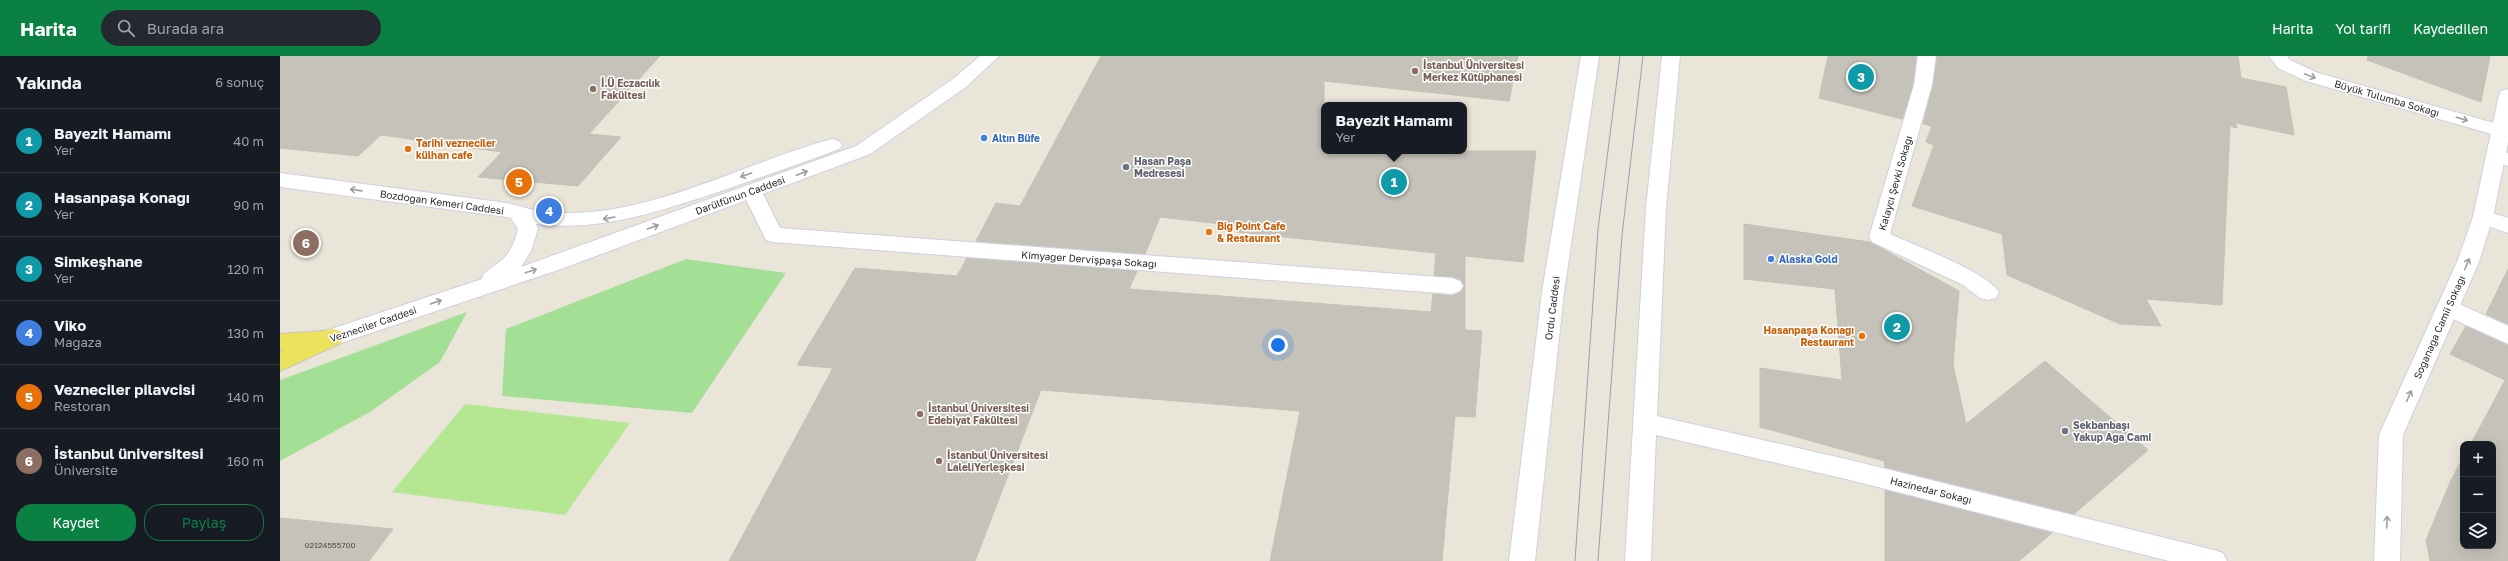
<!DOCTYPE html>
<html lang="tr">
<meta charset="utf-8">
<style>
:root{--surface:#171b24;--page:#242831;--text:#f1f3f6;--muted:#9ea1a6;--line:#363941;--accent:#0b8043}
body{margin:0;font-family:"Golos Text",sans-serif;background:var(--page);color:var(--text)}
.controls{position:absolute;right:12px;bottom:12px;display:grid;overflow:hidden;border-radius:8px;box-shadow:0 4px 16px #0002}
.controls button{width:36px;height:36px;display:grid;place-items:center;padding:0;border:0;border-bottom:1px solid var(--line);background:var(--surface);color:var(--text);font:20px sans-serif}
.you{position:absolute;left:998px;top:289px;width:14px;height:14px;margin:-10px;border:3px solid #fff;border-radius:50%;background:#1a73e8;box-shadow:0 0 0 6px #1a73e833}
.badge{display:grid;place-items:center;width:26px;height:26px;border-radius:50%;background:var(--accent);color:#fff;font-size:13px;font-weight:700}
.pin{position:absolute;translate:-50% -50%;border:2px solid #fff;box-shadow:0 1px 4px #0006}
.popup{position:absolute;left:1041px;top:46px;width:146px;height:52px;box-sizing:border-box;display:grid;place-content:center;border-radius:8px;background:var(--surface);filter:drop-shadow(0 1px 3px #0005);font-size:13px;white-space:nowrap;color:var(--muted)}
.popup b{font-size:15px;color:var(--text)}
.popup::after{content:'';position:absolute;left:50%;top:100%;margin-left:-8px;border:8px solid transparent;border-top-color:var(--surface)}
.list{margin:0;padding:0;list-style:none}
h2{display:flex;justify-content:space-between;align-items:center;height:52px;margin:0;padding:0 16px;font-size:17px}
h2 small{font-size:13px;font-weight:400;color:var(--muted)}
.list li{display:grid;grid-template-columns:26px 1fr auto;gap:12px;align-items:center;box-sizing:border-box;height:64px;padding:0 16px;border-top:1px solid var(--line)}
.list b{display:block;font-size:15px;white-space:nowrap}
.list p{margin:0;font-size:13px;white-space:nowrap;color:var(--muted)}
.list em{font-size:13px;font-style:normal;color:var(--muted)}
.actions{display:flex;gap:8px;padding:12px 16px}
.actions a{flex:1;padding:9px 0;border:1px solid var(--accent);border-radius:16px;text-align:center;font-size:14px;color:var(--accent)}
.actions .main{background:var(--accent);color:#fff}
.icon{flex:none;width:22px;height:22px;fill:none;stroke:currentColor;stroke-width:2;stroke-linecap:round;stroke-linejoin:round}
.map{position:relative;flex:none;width:2228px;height:505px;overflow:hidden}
header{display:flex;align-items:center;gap:24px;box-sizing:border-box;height:56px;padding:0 20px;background:var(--accent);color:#fff}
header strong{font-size:19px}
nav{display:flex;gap:22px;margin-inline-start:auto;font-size:14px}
.search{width:280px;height:36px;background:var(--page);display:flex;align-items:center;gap:10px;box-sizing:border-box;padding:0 14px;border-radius:22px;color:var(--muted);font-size:15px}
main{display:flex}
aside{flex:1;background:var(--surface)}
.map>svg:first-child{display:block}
.green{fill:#a3e096}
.pitch{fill:#b5e792}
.building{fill:#c5c2b9;stroke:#c5c1b3}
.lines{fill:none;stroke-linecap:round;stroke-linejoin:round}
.street-casing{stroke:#cfcfe1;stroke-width:2}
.secondary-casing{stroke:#cfcfe1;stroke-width:2}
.primary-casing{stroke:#c7c7c7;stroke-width:2}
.street{fill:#fff;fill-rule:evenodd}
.secondary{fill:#fff;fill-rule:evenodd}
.primary{fill:#ece25c;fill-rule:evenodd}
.tram{stroke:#9d9cb2;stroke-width:1}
.oneway{stroke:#9e9e9e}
.education-dot{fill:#8d6e63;stroke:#fff;stroke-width:1.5}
.shop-dot{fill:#3f7fe0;stroke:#fff;stroke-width:1.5}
.food-dot{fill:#e8710a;stroke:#fff;stroke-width:1.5}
.worship-dot{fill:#6b7280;stroke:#fff;stroke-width:1.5}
.labels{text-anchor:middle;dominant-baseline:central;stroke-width:3;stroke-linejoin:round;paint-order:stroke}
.number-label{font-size:8px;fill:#4f4e4c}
.education-label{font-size:10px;font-weight:bold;fill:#785e54;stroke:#fff;text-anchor:start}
.street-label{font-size:10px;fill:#282828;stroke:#fff}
.shop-label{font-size:10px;font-weight:bold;fill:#366cbe;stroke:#fff;text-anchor:start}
.food-label{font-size:10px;font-weight:bold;fill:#c56008;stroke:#fff;text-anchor:start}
.worship-label{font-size:10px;font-weight:bold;fill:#5b616d;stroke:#fff;text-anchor:start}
</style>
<header>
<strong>Harita</strong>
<div class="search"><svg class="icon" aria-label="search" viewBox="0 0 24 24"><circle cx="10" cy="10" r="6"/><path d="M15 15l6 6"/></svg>Burada ara</div>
<nav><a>Harita</a><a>Yol tarifi</a><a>Kaydedilen</a></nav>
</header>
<main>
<aside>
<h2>Yakında<small>6 sonuç</small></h2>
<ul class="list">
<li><span class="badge" style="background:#0f9aa8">1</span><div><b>Bayezit Hamamı</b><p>Yer</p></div><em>40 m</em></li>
<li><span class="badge" style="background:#0f9aa8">2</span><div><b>Hasanpaşa Konağı</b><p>Yer</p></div><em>90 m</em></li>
<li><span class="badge" style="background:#0f9aa8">3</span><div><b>Simkeşhane</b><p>Yer</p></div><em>120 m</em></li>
<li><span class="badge" style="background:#3f7fe0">4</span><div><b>Viko</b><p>Mağaza</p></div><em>130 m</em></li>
<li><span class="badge" style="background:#e8710a">5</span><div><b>Vezneciler pilavcisi</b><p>Restoran</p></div><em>140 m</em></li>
<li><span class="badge" style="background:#8d6e63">6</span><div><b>İstanbul üniversitesi</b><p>Üniversite</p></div><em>160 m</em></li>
</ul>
<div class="actions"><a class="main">Kaydet</a><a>Paylaş</a></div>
</aside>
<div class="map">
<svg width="2228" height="505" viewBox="0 0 2228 505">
<rect width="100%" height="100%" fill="#eae5d9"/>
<path class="green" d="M406,203L506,217L412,357L222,340L226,273Z
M187,256L160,306L90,356L0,405V324Z"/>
<path class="pitch" d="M185,348L350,367L285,459L112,436Z"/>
<path class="building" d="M0,0H380L309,78L341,81L298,130L198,121L222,96L101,79L78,100L0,92Z
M821,0H1238L1229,45L1044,25V95H1256L1243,206L1185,200V274L1202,275L1195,361L1175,360L1162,505H990L1020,355L761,334L695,505H449L553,312L517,309L575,212L677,220L687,202L857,215L849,233L1151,256L1153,238L1172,240L1181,236L1184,229L1181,224L1154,219L1156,197L957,176L959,170L880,161L865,198L696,185L716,147L740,150Z
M1548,0H1636L1633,29L1622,63L1539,42Z
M1657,0H1958L1961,22L2006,31L2014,79L1956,67L1957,72L1950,70L1942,249L1866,243L1881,270L1840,268L1727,219L1722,178L1632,150L1654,89L1646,86L1652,70L1643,68L1653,29Z
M2088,0H2210L2201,46L2087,4Z
M1464,168L1590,186L1679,235L1673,308L1686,368L1765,305L1868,394L1794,458L1605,411L1604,405L1480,371V312L1562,324L1555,233L1464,223Z
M2228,213V268L2206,258Z
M2186,270L2228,289V505H2150L2146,484L2171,424L2183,402V490H2213V388H2191L2225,324L2170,298Z
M1605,434L1772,477L1739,505H1605Z
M0,462L113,473L89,505H0Z"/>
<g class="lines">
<defs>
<path id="street" d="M1301,0H1319L1284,236L1255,505H1229L1262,236Z
M1382,0H1400L1386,152L1377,360L1570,404L1934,494L1943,497L1947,505H1889L1570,424L1376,379L1371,505H1345L1366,152Z
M1638,0H1656L1652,29L1610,178C1634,189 1707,216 1719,236L1716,242L1708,244L1700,242L1683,229L1592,186L1589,181L1634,29Z
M1989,0H2007L2010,4L2038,17L2228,71V79H2215L2026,25L1998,12Z
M2216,94L2228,97V110L2209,104L2206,100L2209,96Z
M472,128L479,130L500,172L1172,222L1180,225L1183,230L1180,235L1172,238L493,186L486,184L462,135L465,130Z
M2203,154L2228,162V177L2196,166L2193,161L2196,156Z
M2168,243L2228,270V288L2160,257L2157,251L2160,245Z"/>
<path id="secondary" d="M700,0H719L686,31L590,98L281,213L61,287L53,289L45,287L42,281L45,275L202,223C202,215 218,209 224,202C232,194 235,184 238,173L231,162L227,161L0,131V117L227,147C245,152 262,157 281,157C375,159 463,107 552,83L559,85L562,89L559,93C520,108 481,121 441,135C380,155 321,176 256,168L258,173L251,195L241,211L576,90L673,23Z
M2228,33V86L2213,161L2199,206L2123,379L2120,505H2094L2099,379L2177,206L2193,161L2219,39L2221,35Z"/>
<path id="primary" d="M53,273L61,275L64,281L61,287L0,315V296L4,294H0V278C16,276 40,277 53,273Z"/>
</defs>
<use href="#street" class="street-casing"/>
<use href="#secondary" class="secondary-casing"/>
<use href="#primary" class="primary-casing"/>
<use href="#street" class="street"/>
<use href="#secondary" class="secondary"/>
<use href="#primary" class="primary"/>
<path class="tram" d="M1295,505L1318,173L1340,0
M1318,505L1342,179L1363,0"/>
</g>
<defs><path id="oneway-shaft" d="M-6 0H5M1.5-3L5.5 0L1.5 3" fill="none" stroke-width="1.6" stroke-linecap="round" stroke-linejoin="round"/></defs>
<g class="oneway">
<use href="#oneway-shaft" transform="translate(2030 20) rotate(22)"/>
<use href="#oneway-shaft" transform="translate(2182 63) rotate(16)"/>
<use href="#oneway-shaft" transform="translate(522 117) rotate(-21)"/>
<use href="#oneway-shaft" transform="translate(466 119) rotate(161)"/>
<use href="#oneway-shaft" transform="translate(76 134) rotate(-172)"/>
<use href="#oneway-shaft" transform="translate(329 162) rotate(170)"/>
<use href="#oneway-shaft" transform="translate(373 171) rotate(-20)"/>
<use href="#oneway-shaft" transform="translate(2187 208) rotate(-68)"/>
<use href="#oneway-shaft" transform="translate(251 215) rotate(-18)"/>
<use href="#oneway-shaft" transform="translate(156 246) rotate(-19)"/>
<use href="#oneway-shaft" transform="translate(2129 340) rotate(-66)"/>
<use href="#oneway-shaft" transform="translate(2107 466) rotate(-87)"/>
</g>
<g class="education-dot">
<circle cx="1135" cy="15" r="4"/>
<circle cx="313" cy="33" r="4"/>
<circle cx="640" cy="358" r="4"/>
<circle cx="659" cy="405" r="4"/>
</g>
<g class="shop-dot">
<circle cx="704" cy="82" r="4"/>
<circle cx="1491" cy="203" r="4"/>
</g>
<g class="food-dot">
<circle cx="128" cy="93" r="4"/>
<circle cx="929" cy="176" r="4"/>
<circle cx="1582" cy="280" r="4"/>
</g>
<g class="worship-dot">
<circle cx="846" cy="111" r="4"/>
<circle cx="1785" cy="375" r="4"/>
</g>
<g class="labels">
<g class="number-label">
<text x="50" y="489">02124555700</text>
</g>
<g class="education-label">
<text x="1143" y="9">İstanbul Üniversitesi<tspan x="1143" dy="12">Merkez Kütüphanesi</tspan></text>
<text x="321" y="27">İ.Ü Eczacılık<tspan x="321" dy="12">Fakültesi</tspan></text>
<text x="648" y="352">İstanbul Üniversitesi<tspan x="648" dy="12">Edebiyat Fakültesi</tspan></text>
<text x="667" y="399">İstanbul Üniversitesi<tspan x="667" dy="12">LaleliYerleşkesi</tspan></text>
</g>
<g class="street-label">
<text transform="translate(2107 42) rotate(16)">Büyük Tulumba Sokağı</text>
<text transform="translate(1615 127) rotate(-74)">Kalaycı Şevki Sokağı</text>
<text transform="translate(460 139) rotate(-20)">Darülfünun Caddesi</text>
<text transform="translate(162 146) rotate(8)">Bozdogan Kemeri Caddesi</text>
<text transform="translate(809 203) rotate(4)">Kimyager Dervişpaşa Sokağı</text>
<text transform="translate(1272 252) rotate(-83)">Ordu Caddesi</text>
<text transform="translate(93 268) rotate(-19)">Vezneciler Caddesi</text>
<text transform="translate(2159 271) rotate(-66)">Soğanağa Camii Sokağı</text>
<text transform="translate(1651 434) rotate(14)">Hazinedar Sokağı</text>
</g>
<g class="shop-label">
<text x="712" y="82">Altın Büfe</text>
<text x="1499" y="203">Alaska Gold</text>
</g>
<g class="food-label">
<text x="136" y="87">Tarihi vezneciler<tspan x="136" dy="12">külhan cafe</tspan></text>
<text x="937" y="170">Big Point Cafe<tspan x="937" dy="12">&amp; Restaurant</tspan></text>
<text x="1574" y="274" text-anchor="end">Hasanpaşa Konağı<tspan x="1574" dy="12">Restaurant</tspan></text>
</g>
<g class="worship-label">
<text x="854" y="105">Hasan Paşa<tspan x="854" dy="12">Medresesi</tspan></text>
<text x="1793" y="369">Sekbanbaşı<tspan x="1793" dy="12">Yakup Ağa Cami</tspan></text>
</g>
</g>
</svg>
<div class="controls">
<button>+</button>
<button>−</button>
<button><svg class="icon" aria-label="layers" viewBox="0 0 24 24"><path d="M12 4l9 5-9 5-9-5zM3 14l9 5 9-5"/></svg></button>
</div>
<div class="you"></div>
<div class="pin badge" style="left:1114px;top:126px;background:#0f9aa8">1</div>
<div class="popup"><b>Bayezit Hamamı</b>Yer</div>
<div class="pin badge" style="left:1617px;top:271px;background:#0f9aa8">2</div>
<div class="pin badge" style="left:1581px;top:21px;background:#0f9aa8">3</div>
<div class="pin badge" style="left:269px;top:155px;background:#3f7fe0">4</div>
<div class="pin badge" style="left:239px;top:126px;background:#e8710a">5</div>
<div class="pin badge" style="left:26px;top:187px;background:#8d6e63">6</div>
</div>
</main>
